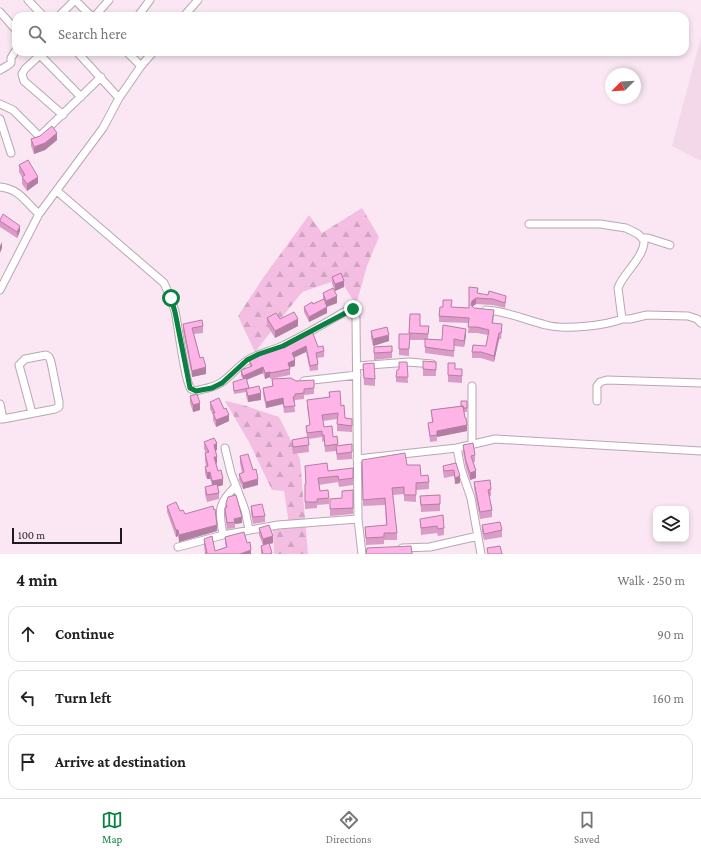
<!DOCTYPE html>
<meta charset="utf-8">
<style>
:root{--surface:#fff;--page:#f2f2f2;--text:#222;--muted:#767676;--line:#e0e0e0;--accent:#0b8043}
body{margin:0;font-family:"Crimson Pro",serif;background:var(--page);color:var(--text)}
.controls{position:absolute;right:12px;bottom:12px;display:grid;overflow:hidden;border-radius:8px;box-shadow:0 2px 6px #0003}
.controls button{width:36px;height:36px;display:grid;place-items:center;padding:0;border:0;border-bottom:1px solid var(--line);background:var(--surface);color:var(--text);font:20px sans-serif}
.compass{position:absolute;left:605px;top:68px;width:36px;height:36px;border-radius:50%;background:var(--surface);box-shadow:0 2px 6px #0003;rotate:246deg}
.scale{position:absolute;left:12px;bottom:10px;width:110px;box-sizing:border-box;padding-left:4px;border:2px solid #201a1e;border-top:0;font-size:11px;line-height:14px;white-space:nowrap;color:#201a1e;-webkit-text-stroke:3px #fae7f3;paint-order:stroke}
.stop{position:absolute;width:12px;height:12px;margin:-9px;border:3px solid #0b8043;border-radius:50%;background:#fff}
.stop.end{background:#0b8043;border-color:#fff;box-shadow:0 1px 4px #0008}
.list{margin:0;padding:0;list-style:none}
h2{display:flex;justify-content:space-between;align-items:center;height:52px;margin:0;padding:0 16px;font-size:17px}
h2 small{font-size:13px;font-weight:400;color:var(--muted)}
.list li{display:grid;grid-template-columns:26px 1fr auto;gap:12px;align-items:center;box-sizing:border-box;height:56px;margin:0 8px 8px;padding:0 8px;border:1px solid var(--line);border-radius:12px}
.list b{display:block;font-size:15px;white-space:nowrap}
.list em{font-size:13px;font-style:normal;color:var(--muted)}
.icon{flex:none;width:22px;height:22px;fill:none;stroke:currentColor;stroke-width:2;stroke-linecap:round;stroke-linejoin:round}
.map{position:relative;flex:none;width:701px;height:554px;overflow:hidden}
.search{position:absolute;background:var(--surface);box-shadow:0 2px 6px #0003;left:12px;right:12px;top:12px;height:44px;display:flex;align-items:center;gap:10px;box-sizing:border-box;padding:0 14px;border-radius:12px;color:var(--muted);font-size:15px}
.sheet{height:244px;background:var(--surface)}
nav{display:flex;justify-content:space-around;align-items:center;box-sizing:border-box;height:56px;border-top:1px solid var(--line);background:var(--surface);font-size:11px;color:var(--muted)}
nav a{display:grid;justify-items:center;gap:2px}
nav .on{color:var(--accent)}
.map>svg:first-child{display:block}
.built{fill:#f2d8e9}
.forest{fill:url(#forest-firs)}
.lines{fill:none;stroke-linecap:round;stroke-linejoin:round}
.minor-casing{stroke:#b8a7b2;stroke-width:9}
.minor{stroke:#fff;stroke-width:7}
.wall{fill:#db9bc7}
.shaded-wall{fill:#b27ea2}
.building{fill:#ffb4e7;stroke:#b27ea2}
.route{stroke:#0b8043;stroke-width:5}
</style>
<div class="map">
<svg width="701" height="554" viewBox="0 0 701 554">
<defs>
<pattern id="forest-firs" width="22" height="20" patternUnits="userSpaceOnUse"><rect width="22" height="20" fill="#f3bee1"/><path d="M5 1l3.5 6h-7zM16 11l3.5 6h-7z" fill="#d0a3c1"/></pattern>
</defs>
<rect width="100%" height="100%" fill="#fae7f3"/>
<path class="built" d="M701,37V160H699L672,146Z"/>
<path class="forest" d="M362,208L379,237L367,266L356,305L340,279L302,292L255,352L238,316L263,278L309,215L322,233Z
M225,401L243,405L279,417L300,459L308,554H274L273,527L289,524L284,491L272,490L249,442Z"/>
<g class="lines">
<defs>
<path id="minor" d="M28,0L43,16
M75,0L91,16
M0,12L16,30
M59,16L75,0
M95,16L109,0
M138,16L150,0
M184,16L198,0
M37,52L81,97
M77,52L119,98
M127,52L141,66
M40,55L25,69L22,74L24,81L63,115
M0,70L7,66L11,63V58L16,50
M0,104L13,110L39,136L41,135L101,77
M0,119L11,153
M0,187C20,189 25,202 39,214
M57,191L164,283C168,292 172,301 175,311C178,324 185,383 191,389C195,392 199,390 203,389C226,385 229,374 245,362C257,353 270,352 282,346C304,336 325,323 346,311L355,309L356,318L358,519L362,554
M529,224H600L626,228L638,234L644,240C645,257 623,273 618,288L622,319H630L647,315L688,316L697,319L701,323
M642,238H648L670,245
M0,290L39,214L103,128L119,98L141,66L153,52
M486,310C506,311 526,320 546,325C564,330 604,326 622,319
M357,366L409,362L432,364
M304,381L357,375
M597,401V386L600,382L607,380L701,383
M0,404L3,419
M0,419H3L55,409L59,407V402L51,362L49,357L46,355L25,359L19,365L32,413
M472,444V386
M457,448L461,469L471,498L481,554
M357,459L457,448L495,439L701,451
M236,486L245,510L249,530
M223,535C219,511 217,504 236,486L231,473L225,448
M178,547L223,535L278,525L358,519
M402,548L430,547L478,536"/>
</defs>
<use href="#minor" class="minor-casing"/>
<use href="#minor" class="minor"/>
</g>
<path class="wall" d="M31,139L57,140L45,150L34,154L31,146Z
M19,165L38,183L27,191L22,184V177L19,172Z
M0,220L20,231L17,238L0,227Z
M332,277L344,287L335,291L332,284Z
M323,293L337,303L327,307V313L309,322L304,312V307L313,304L323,299Z
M478,293L506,301L505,308L493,305L476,304L472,306L474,308L494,315L493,323L502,330L501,339H499L494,362L481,358H472V352L486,346L488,335L477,333H468L469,323L439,322V316L443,307L469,308Z
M410,314L420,326H429L428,339L442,340L466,335L464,347L454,346V357L425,353V340H409V356L399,355V334H409Z
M267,318L280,319L298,326L275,338L267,325Z
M183,324L203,326V333L194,334L200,358L206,374L192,377L183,331Z
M371,331L389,341L373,346L371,338Z
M292,342L318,347L324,351V357L317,358L318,364V370L310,371L306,352L294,358L295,366L290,367V375L270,379V377L265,379L263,373L247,380L249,389L261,400L248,402L246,396V392L234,394L233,382L243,379L241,376V370L250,367L249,360Z
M392,346V358L374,360V347Z
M423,361L436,362V376H423Z
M407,362L408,383L396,382V377L399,369Z
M448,363L455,369H462V383L448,382Z
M363,364L375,379V386L364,385Z
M272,379L296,381L314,388V394L304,395V399L295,400V402H294L295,412L284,413L283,404L266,408L263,394V388L272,386Z
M329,392L341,406L345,418L352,419V432L337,431V419L323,421L324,427L333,437L337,436L338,446L352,444V459L337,460L336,451L325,452L324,441L322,442V437L308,439L309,452L293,454L292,447V440L307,438L306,426L310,425L307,407V400L329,397Z
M190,396L200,410L193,412L190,403Z
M467,401V412H463L467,431L437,437V441L430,442L428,423L432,422L431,410L461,406Z
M210,402L224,409L229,421L216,427L213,420V415L210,409Z
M204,442L217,450L215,451L217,463L216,464L223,485L217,487L219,493V499L207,502L205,494V487L212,485L210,479H207L205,474V467H206L205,460V453H206L204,449Z
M463,445L475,455V462H473L476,478L470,480L466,468L463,452Z
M240,456L253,470L258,485L243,489L239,480V474L242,473L240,463Z
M362,460L407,465L421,476L429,482V489L416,490V502L404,501V494L393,495L397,533V540H384V544L366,545L365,527L386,526L385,505L363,506Z
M456,463L460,483L455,484L454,476L444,478L443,472V466Z
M305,466L328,471L353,468V485L339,487L338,482L319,485L320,491L329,498V504L317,505V508L305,509V484H306Z
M474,482L491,489V496H489L492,510V517L480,519L474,488Z
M353,490V514L330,516V499L342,498V491Z
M440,495V511L421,512L420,496Z
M226,503L242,523L235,524V528L227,529L225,514Z
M167,506L180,511L217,531L179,542L178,536L176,537L167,512Z
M251,506L265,516V522L253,524L251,513Z
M420,519L444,528V535L438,536L437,533L421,535Z
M482,525L502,530V537L484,540L482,532Z
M259,528L273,543L269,544L272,554H261V546L263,545L259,535Z
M225,537L247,543L251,554H205L204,545V539L215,551L226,547L225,544Z"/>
<path class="shaded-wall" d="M57,133V140L45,150L34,154V147Z
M38,177V183L27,191V184Z
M20,226V231L17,238V232Z
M2,242V248L0,253V246Z
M344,281V287L335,291V284Z
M337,296V303L326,307V301Z
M476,298V304L472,307V301Z
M327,307V313L309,322V317Z
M298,319V326L275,338V331Z
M466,329V335L464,347V341Z
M499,333V339L494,362V356Z
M389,335V341L373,346V339Z
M306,346V352L292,358V353Z
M295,360V366L288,368V363Z
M206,367V374L192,377V371Z
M263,367V373L243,381V376Z
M270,372V377L265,379V373Z
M261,393V400L248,402V396Z
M283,398V404L266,408V402Z
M200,403V410L193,412V405Z
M229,415V421L216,427V420Z
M467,425V431L437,437V431Z
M217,443V450L214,451V445Z
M214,457H217V463L214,464Z
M476,471V478L470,480V473Z
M210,472V479H207V473Z
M460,476V483L455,484V478Z
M223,479V485L212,488V481Z
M258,479V485L243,489V483Z
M242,517V523L235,524L234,519Z
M217,525V531L179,542V535Z
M176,530H178V536L176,537Z
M273,536V543L263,546V539Z
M251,550V554H240Z"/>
<path class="building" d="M52,126L57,133L45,143L34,147L31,139L40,136Z
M28,160L38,177L27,184L22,177L25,175L19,165Z
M3,214L20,226L17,232L0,221V220Z
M341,273L344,281L335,284L332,277Z
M469,287L478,288L477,293L488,295L489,291L506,296L505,303L493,299L476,298L472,301L471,305L474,308L494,310L492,323L502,324L501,333H499L494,356L481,352H472L473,345L486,346L489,330L477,327H468L469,318L439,316L440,307H443V300H452L451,307L469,308Z
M333,288L337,296L326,301L323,293Z
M324,299L327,307L309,317L304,307L312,302L313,304Z
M294,312L298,319L275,331L267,318L276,313L280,319Z
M410,314H420V326H429L428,334L409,333Z
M202,320L203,326L192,328L200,358L203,357L206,367L192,371L183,324Z
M443,325L466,329L464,341L454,339V351L425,347V339L442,340Z
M387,327L389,335L373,339L371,331Z
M312,331L318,347L323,346L324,351L316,353L318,364L310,366L306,346L292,353L295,360L288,363L290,369L270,373V372L265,373L263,367L243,376L241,370L252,366L249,360L251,359L292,342Z
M399,334H410L409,349H399Z
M392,346V352L374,353V347Z
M423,361L436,362V370L423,369Z
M399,362H407L408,377H396L397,370L399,369Z
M374,363L375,379L364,378L363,364Z
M448,363H455V369H462V376L448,375Z
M246,378L249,388L234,391L233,382Z
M291,378L296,381L314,380V388L304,389V393L295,394V396L293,397L295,406L284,407L283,398L266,402L263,388L273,386L272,379Z
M259,386L261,393L248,396L246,389Z
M340,391L341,406L344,405L345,418L352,419V426L337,424L338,413L322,415L324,427L332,426L333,437L337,436L338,444L325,446L324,435H322V431L307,433L306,426L310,425L307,400L330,397L329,392Z
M197,394L200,403L193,405L190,396Z
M219,398L224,409L226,408L229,415L216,420L213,413H215L210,402Z
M461,401H467V408H463V406H461Z
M463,406L465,418H466L467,425L437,431V435L430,436L428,423L433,422L431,410Z
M308,437L309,445L293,447L292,440Z
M214,438L217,443L214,445L217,457H214L218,471L221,470L223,479L212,481L210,472L207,473L205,467L208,466L205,453L209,452L204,442Z
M473,443L475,455L471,456L476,471L470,473L466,461L463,445Z
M352,444V452L337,454L336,446Z
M405,453L407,465H420L421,476L428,475L429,482L416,483V495H404V487L392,488L397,533H384V537L366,538L365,527L387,525L385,498L363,500L362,460Z
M248,454L253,470L256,469L258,479L243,483L239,474L244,472L240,456Z
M327,463L328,471L353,468V478L339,480L338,476L318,478L320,491L328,490L329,498L317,499V502H305V484H306L305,466Z
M456,463L460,476L455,478L454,470L444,471L443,466Z
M490,480L491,489L488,490L492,510L480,512L474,482Z
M217,484L219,493L207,495L205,487Z
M353,490V508L330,509V499L342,498V491Z
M236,495L242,517L234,519L235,522L227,523L225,508L227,507L226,503L228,497Z
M440,495V504L421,505L420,496Z
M176,502L180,511L183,510L185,514L213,506L214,510L215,509L217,525L179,535L178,530H176L167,506Z
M262,504L265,516L253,517L251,506Z
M443,515L444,528L438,529L437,526L421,528L420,519Z
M500,522L502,530L484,534L482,525Z
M269,525L273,536L263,539L259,528Z
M244,532L247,543L250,542L251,550L240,554H206L205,553H207L204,539L212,536L215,551L227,547L225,537Z
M269,543L272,553L269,554H263L261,546Z
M411,546L412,554H366L367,548Z
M500,546L502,554H488L487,548Z"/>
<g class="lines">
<path class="route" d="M171,298L175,312L190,388L196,391L212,388L222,383L247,360L259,354L283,346L353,309"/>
</g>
</svg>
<div class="controls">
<button><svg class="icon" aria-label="layers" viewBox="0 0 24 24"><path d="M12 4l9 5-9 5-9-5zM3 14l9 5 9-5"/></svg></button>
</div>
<svg class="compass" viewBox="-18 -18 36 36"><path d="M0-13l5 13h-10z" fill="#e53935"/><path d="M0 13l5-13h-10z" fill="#767676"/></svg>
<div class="scale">100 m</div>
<div class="stop" style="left:171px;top:298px"></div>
<div class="stop end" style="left:353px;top:309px"></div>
<div class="search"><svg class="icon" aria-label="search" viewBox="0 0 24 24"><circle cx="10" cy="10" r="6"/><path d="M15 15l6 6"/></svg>Search here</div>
</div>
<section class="sheet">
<h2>4 min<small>Walk · 250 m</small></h2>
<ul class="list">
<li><svg class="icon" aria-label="ahead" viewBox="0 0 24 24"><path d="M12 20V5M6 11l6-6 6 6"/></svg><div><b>Continue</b></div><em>90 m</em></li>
<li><svg class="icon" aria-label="left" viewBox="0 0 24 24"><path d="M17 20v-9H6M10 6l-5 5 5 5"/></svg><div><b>Turn left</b></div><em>160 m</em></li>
<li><svg class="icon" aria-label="arrive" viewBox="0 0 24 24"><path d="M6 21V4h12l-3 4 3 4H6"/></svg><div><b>Arrive at destination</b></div></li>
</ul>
</section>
<nav>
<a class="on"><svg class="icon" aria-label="map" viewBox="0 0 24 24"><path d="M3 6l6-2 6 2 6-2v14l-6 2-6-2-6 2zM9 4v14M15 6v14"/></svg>Map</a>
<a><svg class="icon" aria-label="directions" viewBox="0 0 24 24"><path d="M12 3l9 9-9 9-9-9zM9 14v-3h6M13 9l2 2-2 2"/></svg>Directions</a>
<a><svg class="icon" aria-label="saved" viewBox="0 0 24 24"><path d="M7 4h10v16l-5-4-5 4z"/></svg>Saved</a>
</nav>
